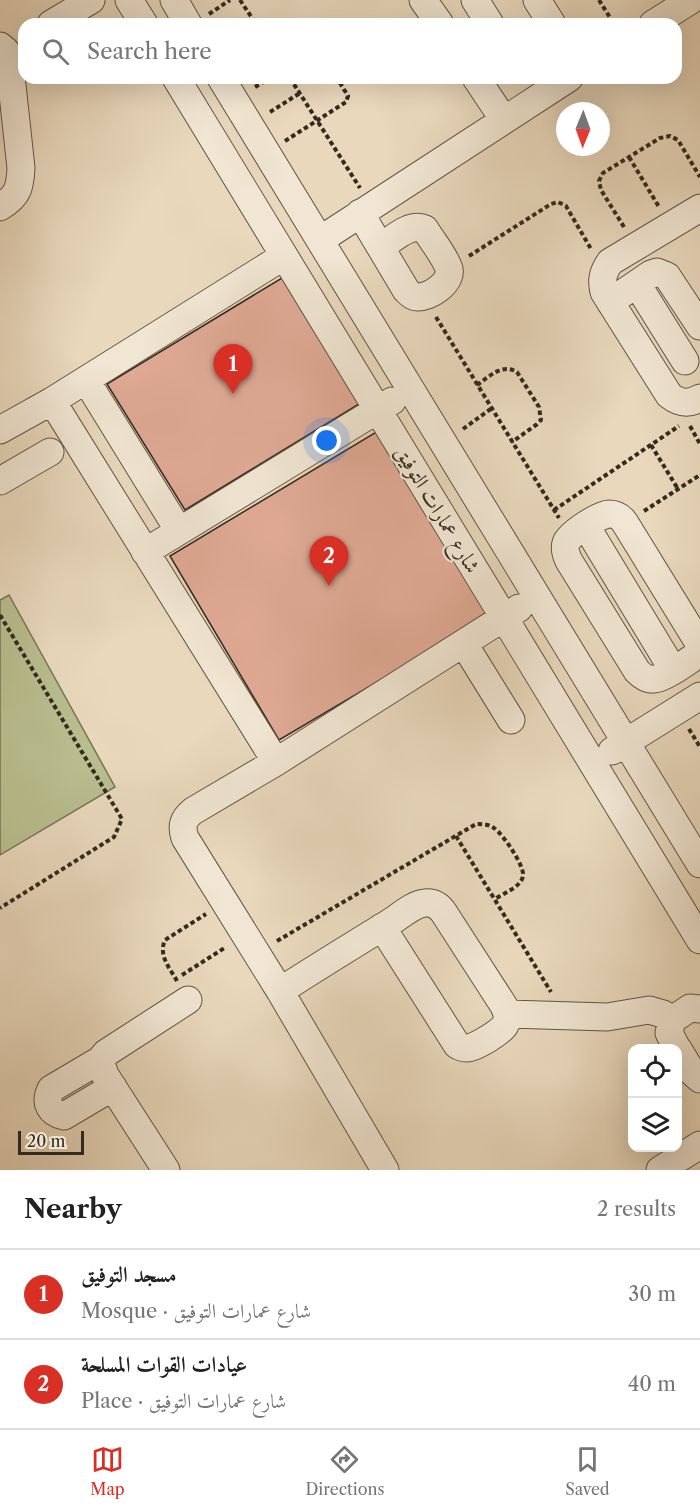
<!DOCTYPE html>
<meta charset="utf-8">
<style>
:root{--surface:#fff;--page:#f6f6f6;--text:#222;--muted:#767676;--line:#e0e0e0;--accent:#d93025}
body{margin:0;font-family:"Libre Caslon Text",Amiri,serif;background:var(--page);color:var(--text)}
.controls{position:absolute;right:18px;bottom:18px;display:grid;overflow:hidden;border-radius:12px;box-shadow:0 6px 24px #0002}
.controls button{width:54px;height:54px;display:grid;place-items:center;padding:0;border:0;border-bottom:2px solid var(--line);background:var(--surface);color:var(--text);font:30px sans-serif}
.compass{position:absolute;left:556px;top:102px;width:54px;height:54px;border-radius:50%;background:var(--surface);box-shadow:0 6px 24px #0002;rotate:181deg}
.scale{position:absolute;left:18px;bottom:15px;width:66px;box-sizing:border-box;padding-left:6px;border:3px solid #332a20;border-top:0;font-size:16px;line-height:21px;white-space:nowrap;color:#332a20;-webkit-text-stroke:4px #f1e6d3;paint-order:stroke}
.you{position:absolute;left:327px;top:441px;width:21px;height:21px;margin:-15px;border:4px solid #fff;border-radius:50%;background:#1a73e8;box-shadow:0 0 0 9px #1a73e833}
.badge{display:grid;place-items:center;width:39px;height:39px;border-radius:50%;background:var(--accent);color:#fff;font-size:20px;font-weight:700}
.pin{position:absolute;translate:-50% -50px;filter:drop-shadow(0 2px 3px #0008)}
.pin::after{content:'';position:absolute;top:32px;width:21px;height:18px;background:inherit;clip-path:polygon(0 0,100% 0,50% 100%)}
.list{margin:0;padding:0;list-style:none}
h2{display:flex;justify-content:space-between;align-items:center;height:78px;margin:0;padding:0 24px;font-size:26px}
h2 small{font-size:20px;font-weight:400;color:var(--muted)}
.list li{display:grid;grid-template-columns:39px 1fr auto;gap:18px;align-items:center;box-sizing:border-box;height:90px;padding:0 24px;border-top:2px solid var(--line)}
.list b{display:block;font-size:22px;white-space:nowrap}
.list p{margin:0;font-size:20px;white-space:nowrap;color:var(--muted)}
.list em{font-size:20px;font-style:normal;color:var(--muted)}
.icon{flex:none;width:33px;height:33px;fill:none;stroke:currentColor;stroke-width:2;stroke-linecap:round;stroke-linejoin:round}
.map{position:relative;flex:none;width:700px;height:1170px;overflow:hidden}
.search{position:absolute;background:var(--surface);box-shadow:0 6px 24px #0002;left:18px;right:18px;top:18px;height:66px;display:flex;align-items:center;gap:15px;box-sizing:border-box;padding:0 21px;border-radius:18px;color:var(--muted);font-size:22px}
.sheet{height:258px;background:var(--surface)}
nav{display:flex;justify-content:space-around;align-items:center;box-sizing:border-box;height:84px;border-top:2px solid var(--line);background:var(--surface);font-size:16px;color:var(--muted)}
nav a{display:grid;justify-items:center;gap:3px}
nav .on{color:var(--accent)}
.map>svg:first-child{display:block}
.green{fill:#b9be8f;stroke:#767458;stroke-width:1.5}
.building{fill:#e0aa95;stroke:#332a20;stroke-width:1.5}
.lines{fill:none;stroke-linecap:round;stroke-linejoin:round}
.minor-casing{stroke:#605647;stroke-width:29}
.path{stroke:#332a20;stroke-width:4;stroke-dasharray:4.5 3;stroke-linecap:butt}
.minor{stroke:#f1e6d3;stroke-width:27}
.labels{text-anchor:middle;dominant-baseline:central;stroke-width:4.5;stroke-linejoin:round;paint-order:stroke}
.street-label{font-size:21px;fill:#332a20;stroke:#f1e6d3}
</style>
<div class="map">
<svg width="700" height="1170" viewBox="0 0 700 1170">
<rect width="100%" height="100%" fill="#e9d8bc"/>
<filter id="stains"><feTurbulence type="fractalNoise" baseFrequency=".00333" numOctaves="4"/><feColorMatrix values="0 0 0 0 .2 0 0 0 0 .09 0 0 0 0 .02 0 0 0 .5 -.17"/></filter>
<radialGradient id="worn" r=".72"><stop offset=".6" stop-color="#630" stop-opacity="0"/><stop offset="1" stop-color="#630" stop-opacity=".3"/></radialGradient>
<path class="green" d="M9,595L115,787L0,855V600Z"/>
<path class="building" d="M282,278L359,404L185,510L107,384Z
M378,431L489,616L279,740L170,556Z"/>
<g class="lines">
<defs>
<path id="minor" d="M129,0L144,24
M174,0L188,24
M423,0L440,24
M475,0L490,24
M537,0L552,24
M51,24L91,0
M653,24L691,0
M0,46L6,51L10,67L21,168C20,188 18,196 0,207
M176,78L700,940
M221,78L700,864
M476,78L504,120
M700,208L610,262C603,272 601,280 604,292L669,395C679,403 688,405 700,398
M360,213L406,290C409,293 412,297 417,297C429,298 452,283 449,269C445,256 432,241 425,229C410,222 393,239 381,247
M320,240L569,78
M637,284L685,361
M610,302L651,274L657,272L667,276L700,326
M86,380L179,531
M52,401L276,762
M0,430L52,401L284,256
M0,481L50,452
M586,526L673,670
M145,552L392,401
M464,644L511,720
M700,645L625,523C621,517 617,514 609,514C600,514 569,534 566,543C564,549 566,555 569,561L637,671C642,676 647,680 654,679C666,678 689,660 700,653
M612,751L700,696
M280,991C316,968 353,945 389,923C399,917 413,904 425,903C434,902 440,907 444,913L504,1006C507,1013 509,1019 505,1025C501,1032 475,1048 467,1048C464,1048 460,1047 457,1045L382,927
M508,1014L607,1017L649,1010L663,1014L672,1020
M677,1048L669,1033L672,1020L690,1008L700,1009
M678,1049L692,1072L700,1079
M100,1060L51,1089C44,1103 50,1113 64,1116L113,1087
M166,1170L105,1075L100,1060L106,1053L188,1000
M385,1170L280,991L185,838C181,826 183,819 193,811L276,762L519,608
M660,1170L700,1145"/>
</defs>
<use href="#minor" class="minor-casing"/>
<path class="path" d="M240,0L256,24
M599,0L614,24
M209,14L230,0
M290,78L360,188
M255,87L270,78
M270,112L300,93
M285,141L346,102L348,96L337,78
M629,157L659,207
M624,227L601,190L599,181L603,173L660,138L670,136L678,140L700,177
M469,256L551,204L558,202L566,206L591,249
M436,317L559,518
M477,385C490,376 502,363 517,372L539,407L541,420L536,425L512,442
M690,426L700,444
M463,429L492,408
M651,445L678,489
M554,510L679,426
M644,511L700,475
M0,615L122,819L114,837L0,908
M689,729L700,747
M456,836L551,992
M277,941L476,824C482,824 488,824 494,828C502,833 525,866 523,876C521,887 504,893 495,899
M182,975L226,947
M177,981C170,968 158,956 165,940L206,914"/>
<use href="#minor" class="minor"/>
</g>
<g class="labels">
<g class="street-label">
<text transform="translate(438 509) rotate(59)">شارع عمارات التوفيق</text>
</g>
</g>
<rect width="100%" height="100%" filter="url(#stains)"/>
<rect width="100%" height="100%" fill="url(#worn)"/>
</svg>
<div class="controls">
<button><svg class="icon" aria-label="locate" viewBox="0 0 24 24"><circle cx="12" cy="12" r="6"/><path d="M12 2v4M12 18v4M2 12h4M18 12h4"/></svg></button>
<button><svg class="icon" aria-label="layers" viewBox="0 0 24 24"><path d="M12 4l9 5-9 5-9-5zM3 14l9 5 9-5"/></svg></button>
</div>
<svg class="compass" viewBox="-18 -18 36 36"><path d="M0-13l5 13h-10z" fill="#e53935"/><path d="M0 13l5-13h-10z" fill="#767676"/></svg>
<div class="scale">20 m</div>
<div class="you"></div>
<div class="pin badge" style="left:233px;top:394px">1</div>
<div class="pin badge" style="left:329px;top:586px">2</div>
<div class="search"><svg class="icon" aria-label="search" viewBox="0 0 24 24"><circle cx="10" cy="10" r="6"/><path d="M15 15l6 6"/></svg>Search here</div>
</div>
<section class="sheet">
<h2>Nearby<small>2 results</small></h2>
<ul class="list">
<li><span class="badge">1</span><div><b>مسجد التوفيق</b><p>Mosque · شارع عمارات التوفيق</p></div><em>30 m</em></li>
<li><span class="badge">2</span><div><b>عيادات القوات المسلحة</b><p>Place · شارع عمارات التوفيق</p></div><em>40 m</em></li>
</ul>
</section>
<nav>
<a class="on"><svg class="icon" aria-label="map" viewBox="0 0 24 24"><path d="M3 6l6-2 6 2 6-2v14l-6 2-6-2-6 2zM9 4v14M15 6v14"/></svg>Map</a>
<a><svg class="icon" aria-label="directions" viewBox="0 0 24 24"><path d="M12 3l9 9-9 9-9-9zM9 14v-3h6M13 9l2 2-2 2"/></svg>Directions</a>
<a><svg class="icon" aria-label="saved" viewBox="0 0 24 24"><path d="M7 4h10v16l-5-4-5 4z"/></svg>Saved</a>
</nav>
